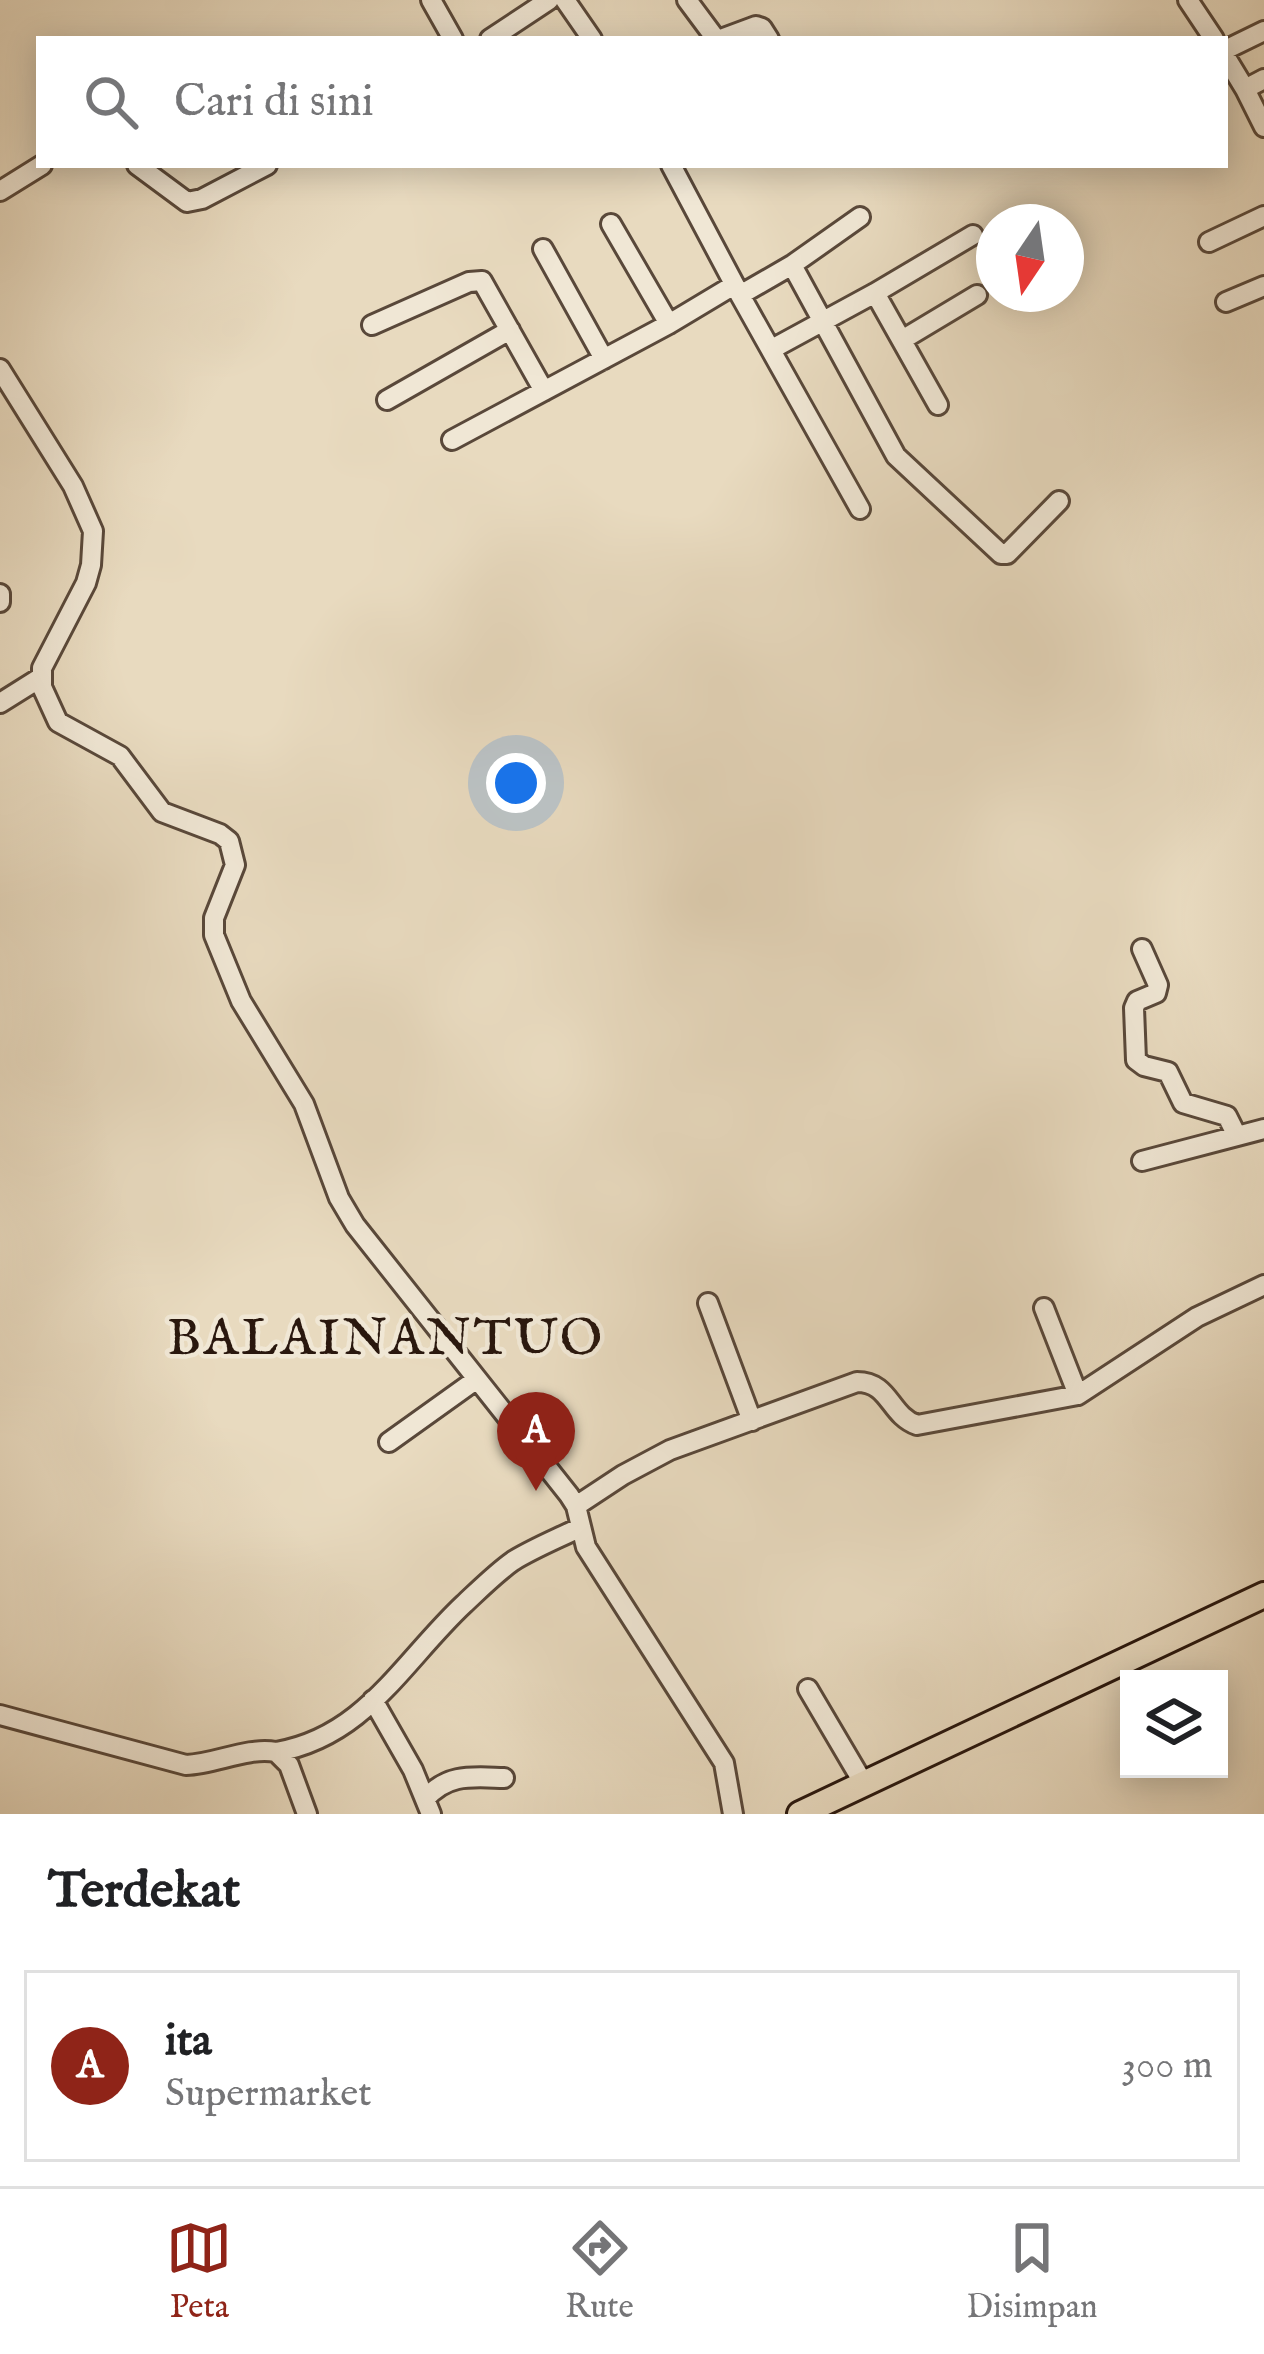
<!DOCTYPE html>
<html lang="id">
<style>
:root{--surface:#fff;--page:#f2f2f2;--text:#202124;--muted:#757577;--line:#e0e0e0;--accent:#8f2418}
body{margin:0;font-family:"IM FELL English",serif;background:var(--page);color:var(--text)}
.controls{position:absolute;right:36px;bottom:36px;display:grid;overflow:hidden;border-radius:0px;box-shadow:0 6px 30px #0003}
.controls button{width:108px;height:108px;display:grid;place-items:center;padding:0;border:0;border-bottom:3px solid var(--line);background:var(--surface);color:var(--text);font:60px sans-serif}
.compass{position:absolute;left:976px;top:204px;width:108px;height:108px;border-radius:50%;background:var(--surface);box-shadow:0 6px 30px #0003;rotate:193deg}
.you{position:absolute;left:516px;top:783px;width:42px;height:42px;margin:-30px;border:9px solid #fff;border-radius:50%;background:#1a73e8;box-shadow:0 0 0 18px #1a73e833}
.badge{display:grid;place-items:center;width:78px;height:78px;border-radius:50%;background:var(--accent);color:#fff;font-size:39px;font-weight:700}
.pin{position:absolute;translate:-50% -99px;filter:drop-shadow(0 3px 6px #0008)}
.pin::after{content:'';position:absolute;top:63px;width:42px;height:36px;background:inherit;clip-path:polygon(0 0,100% 0,50% 100%)}
.list{margin:0;padding:0;list-style:none}
h2{display:flex;justify-content:space-between;align-items:center;height:156px;margin:0;padding:0 48px;font-size:51px}
h2 small{font-size:39px;font-weight:400;color:var(--muted)}
.list li{display:grid;grid-template-columns:78px 1fr auto;gap:36px;align-items:center;box-sizing:border-box;height:192px;margin:0 24px 24px;padding:0 24px;border:3px solid var(--line);border-radius:0px}
.list b{display:block;font-size:45px;white-space:nowrap}
.list p{margin:0;font-size:39px;white-space:nowrap;color:var(--muted)}
.list em{font-size:39px;font-style:normal;color:var(--muted)}
.icon{flex:none;width:66px;height:66px;fill:none;stroke:currentColor;stroke-width:2;stroke-linecap:round;stroke-linejoin:round}
.map{position:relative;flex:none;width:1264px;height:1814px;overflow:hidden}
.search{position:absolute;background:var(--surface);box-shadow:0 6px 30px #0003;left:36px;right:36px;top:36px;height:132px;display:flex;align-items:center;gap:30px;box-sizing:border-box;padding:0 42px;border-radius:0px;color:var(--muted);font-size:45px}
.sheet{height:372px;background:var(--surface)}
nav{display:flex;justify-content:space-around;align-items:center;box-sizing:border-box;height:168px;border-top:3px solid var(--line);background:var(--surface);font-size:33px;color:var(--muted)}
nav a{display:grid;justify-items:center;gap:6px}
nav .on{color:var(--accent)}
.map>svg:first-child{display:block}
.lines{fill:none;stroke-linecap:round;stroke-linejoin:round}
.minor-casing{stroke:#59483a;stroke-width:24}
.major-casing{stroke:#29170e;stroke-width:30}
.minor{stroke:#f0e7d5;stroke-width:18}
.major{stroke:#e8dabf;stroke-width:24}
.labels{text-anchor:middle;dominant-baseline:central;stroke-width:9;stroke-linejoin:round;paint-order:stroke}
.quarter-label{font-size:51px;letter-spacing:3px;fill:#29170e;stroke:#f0e7d5}
</style>
<div class="map">
<svg width="1264" height="1814" viewBox="0 0 1264 1814">
<rect width="100%" height="100%" fill="#e8dabf"/>
<filter id="stains"><feTurbulence type="fractalNoise" baseFrequency=".00167" numOctaves="4"/><feColorMatrix values="0 0 0 0 .2 0 0 0 0 .09 0 0 0 0 .02 0 0 0 .5 -.17"/></filter>
<radialGradient id="worn" r=".72"><stop offset=".6" stop-color="#630" stop-opacity="0"/><stop offset="1" stop-color="#630" stop-opacity=".3"/></radialGradient>
<g class="lines">
<defs>
<path id="minor" d="M431,0L453,39
M565,0L592,39
M687,0L716,39
M1188,0L1214,39
M490,39L549,0
M721,39L756,26L762,28L769,39
M1225,50L1264,31
M1225,56L1245,89L1264,79
M1245,89L1264,127
M137,165L187,202L202,199L267,165
M671,165L740,295L860,509
M0,191L42,165
M611,224L669,324
M1209,242L1264,216
M543,249L604,359
M792,265L860,217
M875,293L938,405
M740,295L792,265L896,456L1001,554H1007L1059,501
M1226,302L1264,286
M372,325L469,282L482,281L544,391
M902,340L977,295
M772,349L875,293L973,235
M0,369L73,486L93,531L91,565L86,583L42,668V687L58,722L120,756L162,812L220,834L229,841L235,865L214,918V935L241,1001L304,1104L339,1198L355,1225L569,1495L576,1506L586,1547L724,1763L733,1814
M387,400L510,330
M452,440L669,324L734,285
M0,594V602
M0,703L40,678
M1142,949L1158,985L1156,993L1137,1001L1134,1008L1136,1060L1144,1066L1168,1072L1183,1103L1227,1116L1237,1136
M1142,1161L1264,1129
M708,1303L752,1421
M1044,1308L1078,1395
M389,1442L477,1379
M576,1506L623,1475L670,1450L857,1382C890,1382 889,1415 917,1425L1078,1395L1197,1317L1264,1285
M808,1689L864,1784
M373,1700L413,1770L431,1814
M0,1715L186,1765C216,1764 246,1747 276,1752L289,1765L307,1814
M276,1752C365,1737 403,1661 464,1604C479,1590 496,1573 513,1561C534,1548 559,1538 581,1527
M425,1799C448,1773 472,1777 504,1778"/>
<path id="major" d="M800,1814L1264,1595"/>
</defs>
<use href="#minor" class="minor-casing"/>
<use href="#major" class="major-casing"/>
<use href="#minor" class="minor"/>
<use href="#major" class="major"/>
</g>
<g class="labels">
<g class="quarter-label">
<text x="386" y="1340">BALAINANTUO</text>
</g>
</g>
<rect width="100%" height="100%" filter="url(#stains)"/>
<rect width="100%" height="100%" fill="url(#worn)"/>
</svg>
<div class="controls">
<button><svg class="icon" aria-label="layers" viewBox="0 0 24 24"><path d="M12 4l9 5-9 5-9-5zM3 14l9 5 9-5"/></svg></button>
</div>
<svg class="compass" viewBox="-18 -18 36 36"><path d="M0-13l5 13h-10z" fill="#e53935"/><path d="M0 13l5-13h-10z" fill="#757577"/></svg>
<div class="you"></div>
<div class="pin badge" style="left:536px;top:1491px">A</div>
<div class="search"><svg class="icon" aria-label="search" viewBox="0 0 24 24"><circle cx="10" cy="10" r="6"/><path d="M15 15l6 6"/></svg>Cari di sini</div>
</div>
<section class="sheet">
<h2>Terdekat<small></small></h2>
<ul class="list">
<li><span class="badge">A</span><div><b>ita</b><p>Supermarket</p></div><em>300 m</em></li>
</ul>
</section>
<nav>
<a class="on"><svg class="icon" aria-label="map" viewBox="0 0 24 24"><path d="M3 6l6-2 6 2 6-2v14l-6 2-6-2-6 2zM9 4v14M15 6v14"/></svg>Peta</a>
<a><svg class="icon" aria-label="directions" viewBox="0 0 24 24"><path d="M12 3l9 9-9 9-9-9zM9 14v-3h6M13 9l2 2-2 2"/></svg>Rute</a>
<a><svg class="icon" aria-label="saved" viewBox="0 0 24 24"><path d="M7 4h10v16l-5-4-5 4z"/></svg>Disimpan</a>
</nav>
